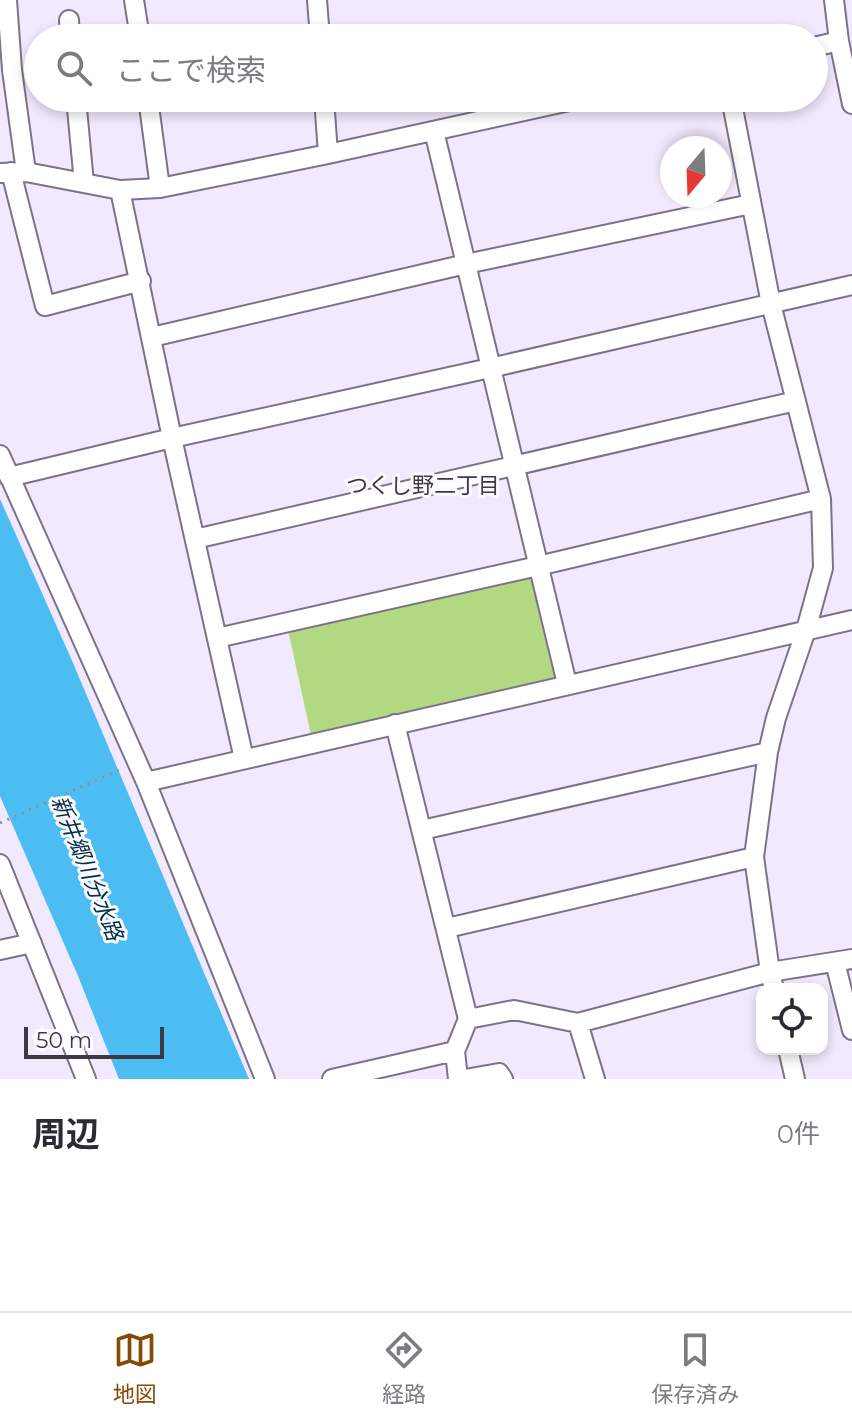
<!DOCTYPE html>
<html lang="ja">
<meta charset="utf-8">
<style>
:root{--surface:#fff;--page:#f2f2f3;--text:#2b2b33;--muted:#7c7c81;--line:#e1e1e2;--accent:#854a03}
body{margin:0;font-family:Montserrat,"Noto Sans JP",sans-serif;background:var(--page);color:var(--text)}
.controls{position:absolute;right:24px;bottom:24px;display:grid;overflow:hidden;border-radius:16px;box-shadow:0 4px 12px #0003}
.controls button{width:72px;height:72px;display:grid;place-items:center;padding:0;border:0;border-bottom:2px solid var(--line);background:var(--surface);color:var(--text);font:40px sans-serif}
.compass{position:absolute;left:660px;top:136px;width:72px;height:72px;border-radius:50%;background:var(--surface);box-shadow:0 4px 12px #0003;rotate:199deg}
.scale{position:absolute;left:24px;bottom:20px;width:140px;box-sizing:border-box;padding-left:8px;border:4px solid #3d3943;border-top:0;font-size:22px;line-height:28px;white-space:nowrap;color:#3d3943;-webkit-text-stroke:6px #fcfaff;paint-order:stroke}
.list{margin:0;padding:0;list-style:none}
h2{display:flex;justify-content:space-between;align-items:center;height:104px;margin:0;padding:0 32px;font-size:34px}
h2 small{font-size:26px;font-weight:400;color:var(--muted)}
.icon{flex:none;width:44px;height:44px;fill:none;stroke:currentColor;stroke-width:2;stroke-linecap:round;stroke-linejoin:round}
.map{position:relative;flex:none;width:852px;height:1079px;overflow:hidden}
.search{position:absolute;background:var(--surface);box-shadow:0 4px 12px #0003;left:24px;right:24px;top:24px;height:88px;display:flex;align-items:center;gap:20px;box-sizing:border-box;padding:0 28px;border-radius:44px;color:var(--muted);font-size:30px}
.sheet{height:232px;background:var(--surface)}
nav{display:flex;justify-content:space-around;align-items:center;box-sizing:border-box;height:112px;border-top:2px solid var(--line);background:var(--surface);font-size:22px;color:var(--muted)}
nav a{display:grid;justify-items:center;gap:4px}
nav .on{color:var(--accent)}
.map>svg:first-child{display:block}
.green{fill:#b3d882}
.water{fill:#4cbdf3}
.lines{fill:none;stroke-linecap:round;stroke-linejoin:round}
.minor-casing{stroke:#7c7389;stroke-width:22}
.path{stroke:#928c9b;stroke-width:3;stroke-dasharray:2 6;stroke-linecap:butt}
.minor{stroke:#fff;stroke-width:18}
.labels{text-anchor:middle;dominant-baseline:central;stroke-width:6;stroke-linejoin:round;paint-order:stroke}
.neighbourhood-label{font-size:22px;fill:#3d3943;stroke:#fcfaff}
.water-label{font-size:22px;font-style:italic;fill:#003247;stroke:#fcfaff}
</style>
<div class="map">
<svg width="852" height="1079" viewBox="0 0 852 1079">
<rect width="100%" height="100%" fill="#f1e9fd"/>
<path class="green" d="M531,576L557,678L311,735L288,630Z"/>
<path class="water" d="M0,499L70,656L249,1079H119L78,976L0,796Z"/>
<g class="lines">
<defs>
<path id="minor" d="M7,0L12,70L26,172
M134,0L140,38
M317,0L320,38
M834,0L839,41L852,104
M69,20L70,38
M814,47L839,41
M76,98L84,183
M148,98L160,188
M324,98L328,154
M731,98L771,304L821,499L823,568L806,630L776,718L768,752L754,857L770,972L774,989
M434,131L567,684
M11,172L45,306L141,281
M0,173L26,172L120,190L160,188L328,154L583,98
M120,190L172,438L244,759
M152,337L466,264L751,204
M0,455L146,782L265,1079
M9,477L172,438L490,368L852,285
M195,539L796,401
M217,638L538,566L821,499
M395,724L468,1019L455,1051L458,1079
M146,782L852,620
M422,830L768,752
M0,864L86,1079
M447,928L754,857
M0,950L32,943
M835,962L852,1030
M468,1019L514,1010L578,1023L770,972L852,959
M578,1023L595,1079
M788,1049L795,1079
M332,1079L455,1051
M465,1079L499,1073L503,1079"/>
</defs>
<use href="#minor" class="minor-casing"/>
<path class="path" d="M0,823L119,770"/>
<use href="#minor" class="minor"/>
</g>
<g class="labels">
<g class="neighbourhood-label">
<text x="423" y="485">つくし野二丁目</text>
</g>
<g class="water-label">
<text transform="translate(87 868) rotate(68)">新井郷川分水路</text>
</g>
</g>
</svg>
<div class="controls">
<button><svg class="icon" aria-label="locate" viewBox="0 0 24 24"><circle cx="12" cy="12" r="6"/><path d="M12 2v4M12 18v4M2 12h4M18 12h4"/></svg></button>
</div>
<svg class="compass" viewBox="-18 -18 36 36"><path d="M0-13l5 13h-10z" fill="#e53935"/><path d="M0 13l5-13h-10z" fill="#7c7c81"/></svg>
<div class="scale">50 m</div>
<div class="search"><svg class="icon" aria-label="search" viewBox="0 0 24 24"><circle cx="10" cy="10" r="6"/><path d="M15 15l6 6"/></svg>ここで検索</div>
</div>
<section class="sheet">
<h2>周辺<small>0件</small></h2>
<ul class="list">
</ul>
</section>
<nav>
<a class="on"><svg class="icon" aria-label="map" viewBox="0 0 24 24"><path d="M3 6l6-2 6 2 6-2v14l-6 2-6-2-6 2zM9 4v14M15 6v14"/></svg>地図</a>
<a><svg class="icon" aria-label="directions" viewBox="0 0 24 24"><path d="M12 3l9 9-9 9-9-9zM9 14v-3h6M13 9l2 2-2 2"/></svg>経路</a>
<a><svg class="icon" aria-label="saved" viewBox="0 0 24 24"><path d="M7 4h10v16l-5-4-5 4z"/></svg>保存済み</a>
</nav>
